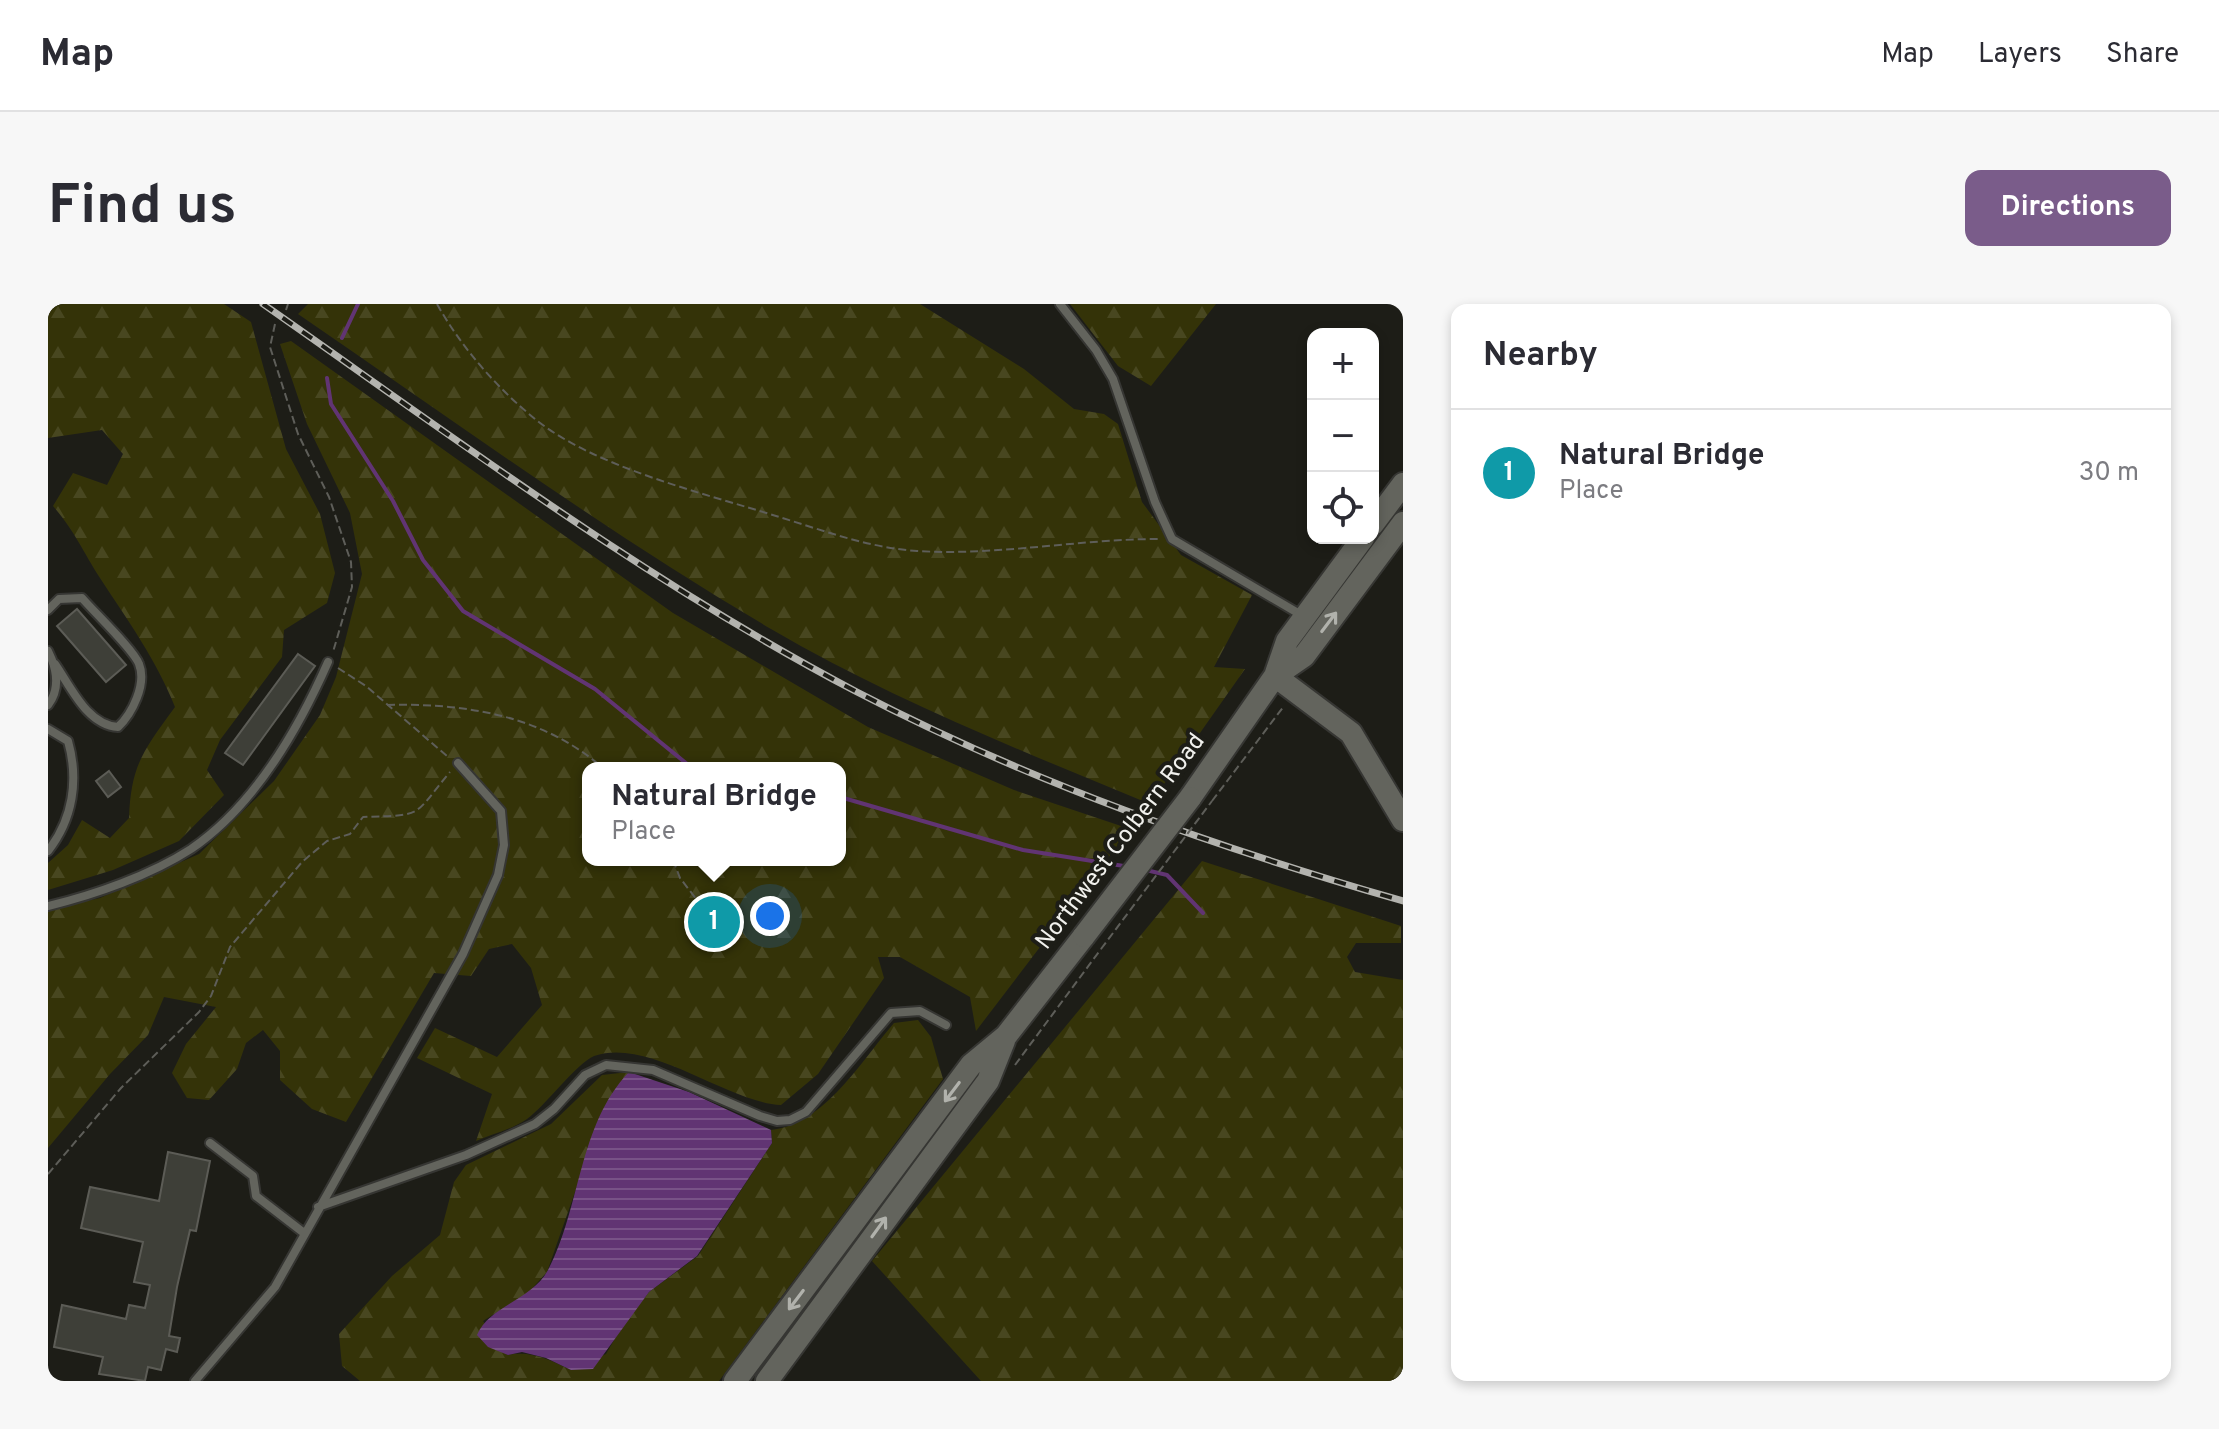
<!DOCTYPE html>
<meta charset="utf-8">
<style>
:root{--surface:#fff;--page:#f7f7f7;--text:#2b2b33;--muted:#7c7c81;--line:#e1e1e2;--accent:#7a5c8a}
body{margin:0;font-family:Overpass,sans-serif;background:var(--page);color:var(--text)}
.controls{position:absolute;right:24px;top:24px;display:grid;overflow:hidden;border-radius:16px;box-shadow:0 4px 12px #0003}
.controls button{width:72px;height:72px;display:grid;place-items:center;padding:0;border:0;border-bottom:2px solid var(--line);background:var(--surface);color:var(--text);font:40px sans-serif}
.you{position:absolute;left:722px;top:612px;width:28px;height:28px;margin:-20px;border:6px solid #fff;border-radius:50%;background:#1a73e8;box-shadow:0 0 0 12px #1a73e833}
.badge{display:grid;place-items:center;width:52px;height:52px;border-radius:50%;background:var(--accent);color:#fff;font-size:26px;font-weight:700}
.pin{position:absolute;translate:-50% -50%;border:4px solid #fff;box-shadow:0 2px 8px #0006}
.popup{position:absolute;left:534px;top:458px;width:264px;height:104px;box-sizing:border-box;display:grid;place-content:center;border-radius:16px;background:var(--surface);filter:drop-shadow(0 2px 6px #0005);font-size:26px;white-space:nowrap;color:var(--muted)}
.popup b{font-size:30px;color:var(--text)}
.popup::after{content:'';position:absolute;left:50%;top:100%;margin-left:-16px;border:16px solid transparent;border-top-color:var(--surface)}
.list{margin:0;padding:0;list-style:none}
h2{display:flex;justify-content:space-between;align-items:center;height:104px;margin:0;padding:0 32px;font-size:34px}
h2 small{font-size:26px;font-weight:400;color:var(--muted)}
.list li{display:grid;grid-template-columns:52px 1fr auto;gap:24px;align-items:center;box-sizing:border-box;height:128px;padding:0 32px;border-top:2px solid var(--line)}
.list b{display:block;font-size:30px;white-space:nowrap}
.list p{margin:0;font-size:26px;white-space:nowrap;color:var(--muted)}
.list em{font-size:26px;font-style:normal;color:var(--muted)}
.icon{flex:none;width:44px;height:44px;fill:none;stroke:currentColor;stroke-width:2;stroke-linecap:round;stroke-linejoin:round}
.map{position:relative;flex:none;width:1355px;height:1077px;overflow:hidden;border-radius:16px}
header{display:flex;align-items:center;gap:48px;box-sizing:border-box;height:112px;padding:0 40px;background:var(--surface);border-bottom:2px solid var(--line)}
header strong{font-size:38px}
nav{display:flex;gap:44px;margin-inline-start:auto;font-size:28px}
.intro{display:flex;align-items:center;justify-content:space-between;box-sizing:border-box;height:192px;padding:0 48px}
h1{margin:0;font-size:56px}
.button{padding:20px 36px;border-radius:16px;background:var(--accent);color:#fff;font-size:28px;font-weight:700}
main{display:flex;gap:48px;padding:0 48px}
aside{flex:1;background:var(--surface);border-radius:16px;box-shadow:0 4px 12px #0003}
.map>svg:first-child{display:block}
.forest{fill:url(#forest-firs);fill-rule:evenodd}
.water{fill:url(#water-rules)}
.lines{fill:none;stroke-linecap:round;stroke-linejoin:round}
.stream{stroke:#613473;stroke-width:4}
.building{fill:#3e3f38;stroke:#5c5c56;stroke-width:2}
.lane-casing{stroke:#363633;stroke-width:12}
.secondary-casing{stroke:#363633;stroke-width:26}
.path{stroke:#5e5e59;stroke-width:2;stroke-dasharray:8 4;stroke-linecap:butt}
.lane{stroke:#63645d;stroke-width:8}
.secondary{stroke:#63645d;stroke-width:22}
.rail-casing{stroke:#b3b3ae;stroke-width:7}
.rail{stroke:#1d1d17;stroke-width:4;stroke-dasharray:12;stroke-linecap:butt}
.secondary-bridge-casing{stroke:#363633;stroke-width:26;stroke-linecap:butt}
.path-bridge{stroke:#5e5e59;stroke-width:2;stroke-dasharray:8 4;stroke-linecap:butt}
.secondary-bridge{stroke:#63645d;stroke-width:22}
.oneway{stroke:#b1b2ac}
.labels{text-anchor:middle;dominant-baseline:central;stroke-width:8;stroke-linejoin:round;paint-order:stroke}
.street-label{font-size:24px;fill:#f1f1ed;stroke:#1d1d17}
</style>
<header>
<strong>Map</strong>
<nav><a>Map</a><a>Layers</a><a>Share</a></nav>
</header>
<div class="intro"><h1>Find us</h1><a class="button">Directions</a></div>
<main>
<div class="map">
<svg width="1355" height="1077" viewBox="0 0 1355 1077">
<defs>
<pattern id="forest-firs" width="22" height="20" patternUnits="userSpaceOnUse" patternTransform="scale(2)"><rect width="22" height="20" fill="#343308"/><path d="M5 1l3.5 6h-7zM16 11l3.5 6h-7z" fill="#484720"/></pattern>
<pattern id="water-rules" width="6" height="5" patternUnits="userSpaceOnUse" patternTransform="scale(2)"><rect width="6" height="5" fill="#613473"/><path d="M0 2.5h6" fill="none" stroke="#785287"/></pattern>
</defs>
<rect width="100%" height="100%" fill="#1d1d17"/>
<path class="forest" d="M0,0H176L203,18L238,145L272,210L287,269L279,299L236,326L234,353L172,436L159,466L176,491L131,537L65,566L0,586V559L20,541L34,516L62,534L81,514C83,460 96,446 127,403C108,355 80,317 52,274C34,246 28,229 5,202L25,169L59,181L75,150L54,126L0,134Z
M260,0H872L976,65L1026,105L1056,110L1070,120L1094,198L1133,251L1204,291L1166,363L1197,365L1102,500C974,447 843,395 723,325C560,229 406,117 250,10Z
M1022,0H1168L1103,82L1070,62Z
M243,37L625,309L820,423L966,486L1082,525L928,727L922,693L852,653H830L836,674L770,770L733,801C678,798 602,733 546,752C529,759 497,802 479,815C465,825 444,830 428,837L444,790L369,754L387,724L449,753L494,701L483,664L464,640L441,645L423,672L386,669L298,818L264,805L232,776V747L215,726L198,739L189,765L161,796L139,794L124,769L138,740L168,703L116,693L100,731L62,770L0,844V606L52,594L151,550L226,477L272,411L288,373L314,270L302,209L259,120L232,40ZM540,464H792V556H540Z
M1154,557L1353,622V639H1308L1299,653L1307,668L1355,676V1077H933L824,957Z
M870,716L883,733L895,775L671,1077H312L294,1062L291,1030L344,972L392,931L406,878L418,861L503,820L554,771L581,768L555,808L499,968L480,989L435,1017L459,1051C483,1046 502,1056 523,1066L558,1050L573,1024L601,988L650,952L724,839L723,826C777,820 813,757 846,719Z"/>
<path class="water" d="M581,768L641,788L723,826L724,839L649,952L601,988L545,1065L523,1066L498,1054L474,1048L460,1051L440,1043L429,1031C442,1001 483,997 500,966C533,904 530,821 581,768Z"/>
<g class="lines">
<path class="stream" d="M294,34L310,0
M279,74L283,100L345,197L375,256L415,307L547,385L644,464
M792,493L975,546L1082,563
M1098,566L1119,571L1155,609"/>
</g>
<path class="building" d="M29,305L78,361L58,378L9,322Z
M250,350L267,362L195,461L177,449Z
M61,467L73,483L60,493L48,477Z
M120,848L162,857L148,927L142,926L129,983L121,1032L132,1034L129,1048L118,1045L113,1066L100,1063L97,1077L51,1070L55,1053L6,1043L14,1001L78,1015L81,1001L97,1004L102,981L86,978L95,938L33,924L42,883L111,897Z"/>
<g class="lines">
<defs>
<path id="lane" d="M1012,0L1048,46L1065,75L1107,198L1124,235L1255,312
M0,306L11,295L34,294C46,308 86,346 91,360C99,380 84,410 70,423C39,421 23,383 7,360
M0,347C9,365 13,384 0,401
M0,425L20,437C31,476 25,515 0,547
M0,602C46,591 103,571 143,545C206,502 250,426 280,358
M162,839L205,872L208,892L256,929
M270,903L418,851L487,820L506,805L537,771L558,761L605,766L712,812L729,817L742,816L758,808L843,709L872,707L898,721
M147,1077L227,983L415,650L450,571L456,541L453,507L410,459"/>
<path id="secondary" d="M1325,220L1355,180
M1227,372L1256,352L1355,219
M1227,372L1303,429L1355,516
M1142,494L1227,372L1239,337L1315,234
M687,1077L923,761L958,732L1036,632
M719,1077L940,777L956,737"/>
</defs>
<use href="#lane" class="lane-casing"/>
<use href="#secondary" class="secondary-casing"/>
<path class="path" d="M389,0C413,43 449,84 487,115C546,163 655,189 728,212C774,226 821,244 869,247C950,252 1031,235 1111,235
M238,6L240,0
M227,20L222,43L250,130L281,193L303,258L304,283L285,348
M290,364L318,382L400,453
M339,401C417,399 494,411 555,464
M1164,497L1236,402
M625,556L632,574L666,618
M967,761L1053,645
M0,870L73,784L151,708L163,692L182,643L254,558L279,537L302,530L315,513C378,511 364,513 402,468"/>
<use href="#lane" class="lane"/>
<use href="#secondary" class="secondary"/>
<defs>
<path id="rail" d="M215,0C408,135 599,278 809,388C982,478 1167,543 1355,597"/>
</defs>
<use href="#rail" class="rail-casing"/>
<use href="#rail" class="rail"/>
<defs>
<path id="secondary-bridge" d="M1036,632L1142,494"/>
</defs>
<use href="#secondary-bridge" class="secondary-bridge-casing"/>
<path class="path-bridge" d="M1053,645L1164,497"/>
<use href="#secondary-bridge" class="secondary-bridge"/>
</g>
<defs><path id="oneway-shaft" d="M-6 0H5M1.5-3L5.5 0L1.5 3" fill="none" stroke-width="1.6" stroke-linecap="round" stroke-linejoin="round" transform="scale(2)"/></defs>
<g class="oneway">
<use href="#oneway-shaft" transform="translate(1281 318) rotate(-53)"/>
<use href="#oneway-shaft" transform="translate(904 788) rotate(127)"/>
<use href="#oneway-shaft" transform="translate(831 923) rotate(-54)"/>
<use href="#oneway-shaft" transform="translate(748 996) rotate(127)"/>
</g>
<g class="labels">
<g class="street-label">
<text transform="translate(1073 538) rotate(-53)">Northwest Colbern Road</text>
</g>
</g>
</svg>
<div class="controls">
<button>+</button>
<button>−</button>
<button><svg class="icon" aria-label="locate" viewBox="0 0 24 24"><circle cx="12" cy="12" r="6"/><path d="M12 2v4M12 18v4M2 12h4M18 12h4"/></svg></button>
</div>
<div class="you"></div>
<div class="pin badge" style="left:666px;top:618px;background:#0f9aa8">1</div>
<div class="popup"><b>Natural Bridge</b>Place</div>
</div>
<aside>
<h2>Nearby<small></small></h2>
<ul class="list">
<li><span class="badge" style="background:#0f9aa8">1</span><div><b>Natural Bridge</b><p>Place</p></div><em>30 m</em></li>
</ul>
</aside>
</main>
